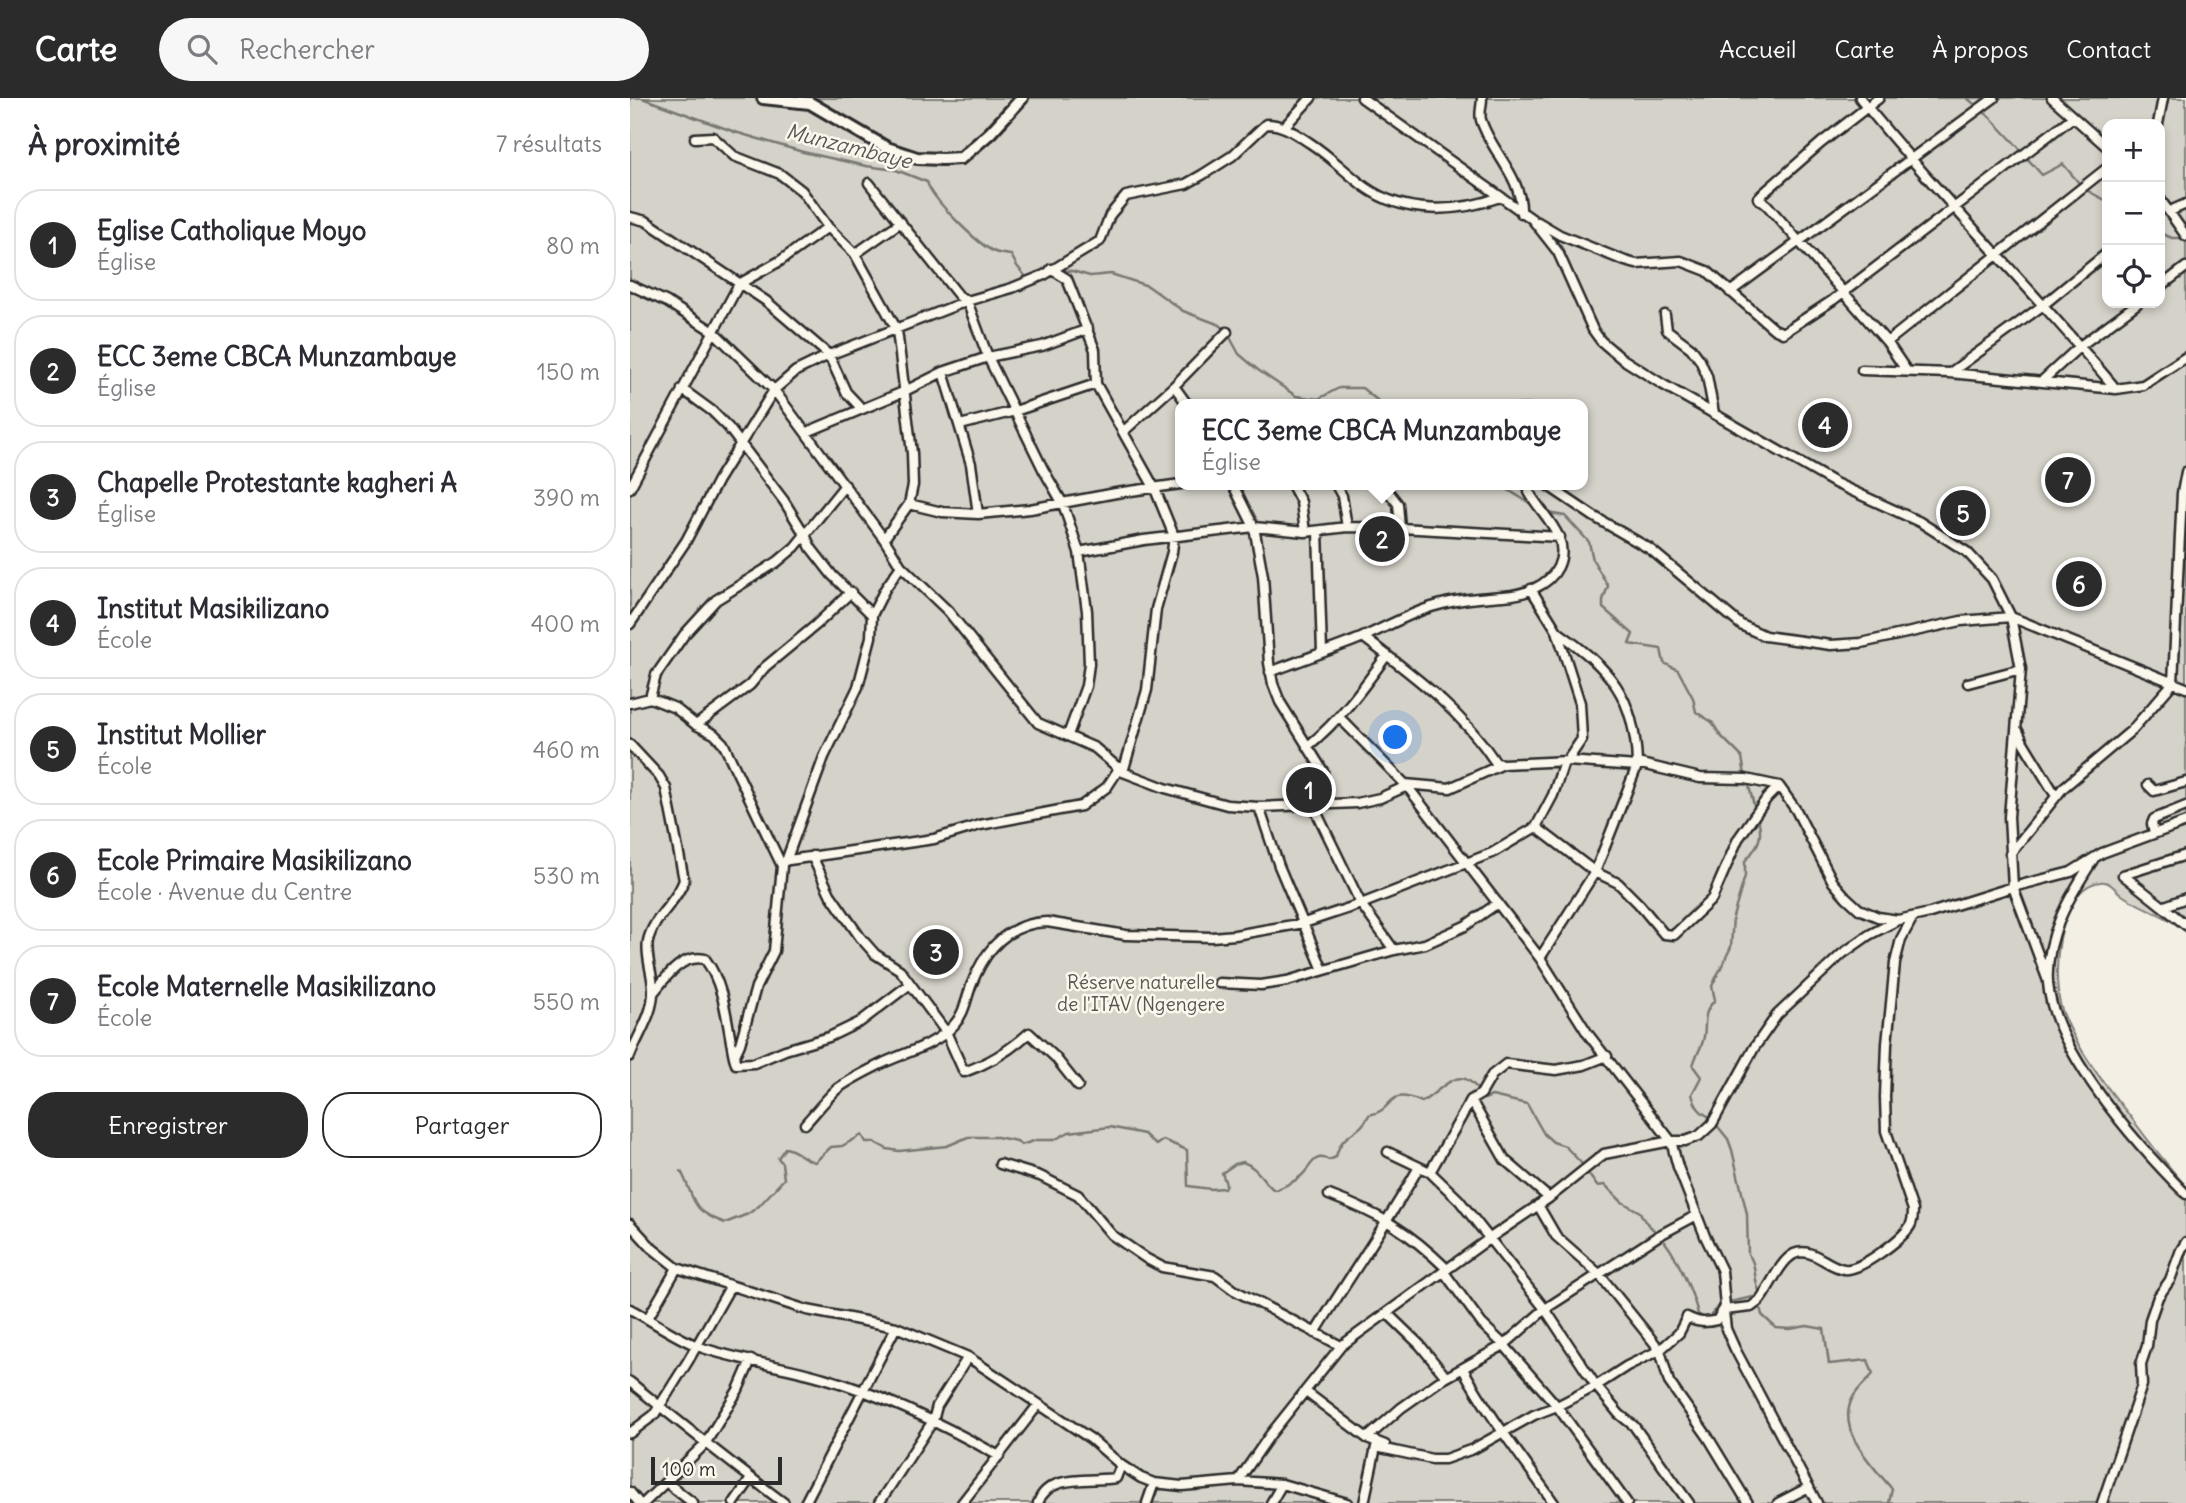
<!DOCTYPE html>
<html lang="fr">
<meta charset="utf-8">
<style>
:root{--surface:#fff;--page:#f7f7f7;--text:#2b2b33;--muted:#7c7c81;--line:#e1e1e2;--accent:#2b2b2b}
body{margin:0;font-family:Delius,sans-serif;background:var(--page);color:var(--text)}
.controls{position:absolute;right:21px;top:21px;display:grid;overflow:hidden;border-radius:14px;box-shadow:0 4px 10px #0003}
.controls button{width:63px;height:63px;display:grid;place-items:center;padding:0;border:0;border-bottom:2px solid var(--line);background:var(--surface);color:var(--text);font:35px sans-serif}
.scale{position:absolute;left:21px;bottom:18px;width:131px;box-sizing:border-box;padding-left:7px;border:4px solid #2b2b2b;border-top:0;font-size:19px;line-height:24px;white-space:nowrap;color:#2b2b2b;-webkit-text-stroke:5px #fbf7ec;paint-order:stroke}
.you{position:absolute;left:766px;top:640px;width:24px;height:24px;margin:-18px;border:5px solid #fff;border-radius:50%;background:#1a73e8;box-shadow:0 0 0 10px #1a73e833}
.badge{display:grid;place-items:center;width:46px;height:46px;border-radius:50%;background:var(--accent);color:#fff;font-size:23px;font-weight:700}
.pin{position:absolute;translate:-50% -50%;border:4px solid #fff;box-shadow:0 2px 7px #0006}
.popup{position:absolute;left:545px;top:301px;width:413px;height:91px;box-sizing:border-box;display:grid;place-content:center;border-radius:14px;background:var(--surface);filter:drop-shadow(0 2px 5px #0005);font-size:23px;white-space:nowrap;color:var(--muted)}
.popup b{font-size:26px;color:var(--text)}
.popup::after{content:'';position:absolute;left:50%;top:100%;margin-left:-14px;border:14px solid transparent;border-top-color:var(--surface)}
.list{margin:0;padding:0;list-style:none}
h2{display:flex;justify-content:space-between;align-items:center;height:91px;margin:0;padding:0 28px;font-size:30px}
h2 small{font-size:23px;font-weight:400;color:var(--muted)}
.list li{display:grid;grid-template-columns:46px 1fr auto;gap:21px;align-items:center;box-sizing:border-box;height:112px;margin:0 14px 14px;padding:0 14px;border:2px solid var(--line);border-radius:28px}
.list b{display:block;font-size:26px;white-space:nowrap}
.list p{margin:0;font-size:23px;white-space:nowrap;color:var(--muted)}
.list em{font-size:23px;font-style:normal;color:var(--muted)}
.actions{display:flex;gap:14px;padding:21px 28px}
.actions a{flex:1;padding:16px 0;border:2px solid var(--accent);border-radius:28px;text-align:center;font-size:24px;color:var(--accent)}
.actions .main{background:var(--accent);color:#fff}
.icon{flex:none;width:38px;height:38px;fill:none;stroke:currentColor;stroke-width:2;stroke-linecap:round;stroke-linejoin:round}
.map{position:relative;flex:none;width:1556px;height:1405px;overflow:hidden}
header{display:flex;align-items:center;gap:42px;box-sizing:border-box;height:98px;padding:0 35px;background:var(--accent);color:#fff}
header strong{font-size:33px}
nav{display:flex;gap:38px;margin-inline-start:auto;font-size:24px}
.search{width:490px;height:63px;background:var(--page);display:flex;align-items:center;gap:18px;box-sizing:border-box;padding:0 24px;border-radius:38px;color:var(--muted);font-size:26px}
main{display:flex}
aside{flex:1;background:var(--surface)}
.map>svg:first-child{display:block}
.green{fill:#d5d2c9;stroke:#807e7a;stroke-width:2;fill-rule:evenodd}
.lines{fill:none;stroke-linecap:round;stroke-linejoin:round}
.stream{stroke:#787772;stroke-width:2.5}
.street-casing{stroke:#2b2b2b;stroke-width:13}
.secondary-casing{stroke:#2b2b2b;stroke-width:16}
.street{stroke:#fbf7ec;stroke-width:8}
.secondary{stroke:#fbf7ec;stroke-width:10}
.labels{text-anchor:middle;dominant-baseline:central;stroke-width:5;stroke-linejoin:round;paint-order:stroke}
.park-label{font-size:19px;fill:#565552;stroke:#fbf7ec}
.water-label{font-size:21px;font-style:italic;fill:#585755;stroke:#fbf7ec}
</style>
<header>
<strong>Carte</strong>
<div class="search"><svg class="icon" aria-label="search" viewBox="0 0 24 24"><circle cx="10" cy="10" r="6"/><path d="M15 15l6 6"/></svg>Rechercher</div>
<nav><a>Accueil</a><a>Carte</a><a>À propos</a><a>Contact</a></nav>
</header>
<main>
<aside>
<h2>À proximité<small>7 résultats</small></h2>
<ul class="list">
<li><span class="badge">1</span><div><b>Eglise Catholique Moyo</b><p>Église</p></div><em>80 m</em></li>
<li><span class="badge">2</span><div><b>ECC 3eme CBCA Munzambaye</b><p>Église</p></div><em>150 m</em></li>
<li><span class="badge">3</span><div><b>Chapelle Protestante kagheri A</b><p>Église</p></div><em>390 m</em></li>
<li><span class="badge">4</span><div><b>Institut Masikilizano</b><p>École</p></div><em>400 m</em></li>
<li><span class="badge">5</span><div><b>Institut Mollier</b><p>École</p></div><em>460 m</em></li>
<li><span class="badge">6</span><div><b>Ecole Primaire Masikilizano</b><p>École · Avenue du Centre</p></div><em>530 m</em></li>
<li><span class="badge">7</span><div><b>Ecole Maternelle Masikilizano</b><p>École</p></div><em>550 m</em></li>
</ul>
<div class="actions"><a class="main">Enregistrer</a><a>Partager</a></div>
</aside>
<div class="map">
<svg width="1556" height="1405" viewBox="0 0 1556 1405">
<rect width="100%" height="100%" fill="#f3efe4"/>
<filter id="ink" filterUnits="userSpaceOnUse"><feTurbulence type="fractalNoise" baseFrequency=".0143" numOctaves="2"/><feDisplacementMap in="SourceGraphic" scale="14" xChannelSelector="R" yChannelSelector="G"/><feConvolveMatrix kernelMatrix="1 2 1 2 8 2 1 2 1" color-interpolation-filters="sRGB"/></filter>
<g filter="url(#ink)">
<path class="green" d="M0,0H1556V834C1538,817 1512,811 1492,797C1485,792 1480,782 1470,784C1426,790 1420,884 1433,915C1449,955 1476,988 1503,1022C1520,1045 1537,1067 1556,1088V1405H0ZM1477,26H1530V205H1477ZM551,306H953V387H551Z"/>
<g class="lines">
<path class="stream" d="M12,0L105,34L173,54L236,68L266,72L297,84C302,101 348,147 365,154C370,156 376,156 381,157L387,168L396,179L406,176
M1337,0L1360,19L1392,53
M1396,59L1412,77L1433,66L1454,91L1477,103
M1530,135L1542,140H1553
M429,172L442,173L460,178L481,176L518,188L553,213L590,227L597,234L609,256L628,272L666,298L688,301L709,290H732L752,306
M870,387L906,409
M918,415L935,418L959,444L963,462L978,488L973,502V510L1003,536L999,546L1031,551L1034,565L1048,572L1063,600L1066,614L1082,624L1090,637L1112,659L1115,678
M1118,684L1125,712
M1083,1020C1070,1016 1065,1008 1062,996L1071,979L1063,968C1065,959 1069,954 1072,946C1079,928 1069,918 1085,902L1082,888L1101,849L1103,819L1115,778V763C1129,748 1134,738 1127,718
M1085,1025L1098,1041L1102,1052L1117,1116L1118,1156C1128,1167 1122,1183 1131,1196
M51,1073C66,1102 59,1112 95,1125L118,1116L129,1108L154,1081L152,1065L148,1060L155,1050C168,1052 172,1061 185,1064L201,1049L212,1048L232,1037L236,1044H244L257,1051L269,1053L317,1048L338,1039H367L387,1043L391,1047L407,1042H424L439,1034L480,1029L514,1036L526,1047L533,1042L557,1052L558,1088L581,1091L594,1090L596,1086L592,1075L605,1066L613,1064C627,1069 633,1083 644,1092C650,1091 667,1082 671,1078C681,1070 683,1054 699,1062L706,1059C712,1032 729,1039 739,1017C767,1012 754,988 792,1004C818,987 832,962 854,1001L862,998L897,1006L914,1036L923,1044L935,1048L954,1068
M957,1074L967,1088L975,1087L992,1104L1010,1114C1014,1126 1028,1134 1035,1144C1048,1161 1063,1195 1068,1216L1077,1222L1090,1206L1128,1198
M1129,1205L1132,1217L1146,1230L1160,1231L1177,1228L1194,1231L1199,1266L1238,1262L1243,1276C1237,1283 1226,1292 1222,1301C1206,1333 1243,1368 1262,1391L1259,1405"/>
<defs>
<path id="street" d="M732,0L902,121L928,154L963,232L971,243L991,260L1032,286L1205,385L1290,424L1337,454L1362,481L1381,519L1391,571L1379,719L1383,789L1418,883
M852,0C852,8 849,15 851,22C861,54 893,80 891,115
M1230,0C1311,101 1404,192 1486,291
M1249,0L1191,45L1128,100L1137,107L1257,244L1276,272
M1422,0L1477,49
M1528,26L1533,0
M655,28L681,0
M65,40L83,39L104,58L150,76L172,93L198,129L225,156L267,232L282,355L283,387L279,406L254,441
M239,85L329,198L337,203L358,259L413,371L433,406L449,454L457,513L459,566L456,588L438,637
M1530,101L1556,138
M1540,113L1556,106
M0,119L16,123L136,203L199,257L216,294L232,311
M908,124L930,137L995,163L1006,166L1051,163L1077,173L1144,231L1153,235L1203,202L1443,19
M225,156L271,124
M421,171L437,181L465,252L466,286L525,391L544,438L542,454L526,511L517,592L493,674
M0,187L37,204L84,234L144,292L254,441L271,468L318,513L408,625L465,650L493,674L535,690L597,707L629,709L727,705L750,700L777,688L775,686L820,690L873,666L937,663L1007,668V665L1070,680L1116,681L1149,688L1166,712L1203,784L1216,799L1229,811L1248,819L1268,822L1300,815L1383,789L1441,774L1472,755L1556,724
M1530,189L1556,169
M1100,194L1364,0
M1035,217L1037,232L1061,250L1070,262L1077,278L1084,315
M1257,244L1477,70
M1232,272L1320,275L1486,291L1513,287L1556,259
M313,274L341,366L348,416
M1320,275L1412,208L1477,155
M1412,283L1450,248L1508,205
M544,288L557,306
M52,291L82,313L98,329L154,403L175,437L181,450L202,477L242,517
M330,327L385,313L466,286
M494,333L544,288L597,234
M177,334L273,294L313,274L358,259L412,248L458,231
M603,387L624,429L633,478L639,565L643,586L650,604L693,673L698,706
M662,387L671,404L675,434
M706,387L712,398L717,429
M753,387L768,406L770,430
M917,387L963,418L1020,451L1111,527L1135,538L1201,547L1231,545L1331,523L1381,519L1556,590
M0,390L109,186L150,163L198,129
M279,406L312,414L348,416L400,411L486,395L551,386
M688,433L692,554
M449,454L514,442L624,429L675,434L717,429L770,430L930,439
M901,491L927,533L950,605L952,641L937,663
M0,526L56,443L88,382L144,292L166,273L199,257L337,203L382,190L414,177L470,143L480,117L496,98L556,86L572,77L602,58L636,26C654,26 666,36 680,45C700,58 716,75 735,89C774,117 827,115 870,99
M928,534C980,571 1005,598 1007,665
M733,539C782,576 832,613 866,665L873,666
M640,574C671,562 701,552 731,540C755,530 779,515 805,508C827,501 850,500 873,498C893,497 919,488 928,469C942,439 912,418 899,394L900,387
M1338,585L1391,571
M20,600L26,577L54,537L86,502L147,464L165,449L215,387
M0,605L20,600L45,610L66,627L84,636L93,645L152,768L144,853L126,889L110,946L104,959C97,927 95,887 75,861C52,856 37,878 24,894
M709,619L775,686
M66,627L120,587L135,569L186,527L221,494
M1388,633L1393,644L1426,698
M0,647L29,678L36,690L54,782C47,804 23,819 18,843C15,858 23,876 23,891C24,916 8,936 0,958
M678,648C710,622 733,590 757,557
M1518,687L1524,693L1556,684
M682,705L731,806L764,852
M629,709L649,768L693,872
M906,729L965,774L988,785L1009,806L1034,836L1044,837L1082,801L1108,741L1137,700L1149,688
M1524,734L1522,726L1524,721L1556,708
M1380,756L1433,690L1502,632L1543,585L1552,395L1556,374
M182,758L200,796L230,839L245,856L270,872L316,934L334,974C360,965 379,953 399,935L425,959L448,988
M159,762L304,741L350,727L451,708L477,689L490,669
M1463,762C1439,799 1415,839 1418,885C1423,953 1509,1049 1556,1096
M156,763L194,659L228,589L241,539L242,517L255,491L271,468
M1493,777L1556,827
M1493,777L1556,757
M1535,808L1556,800
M910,860L965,774L1007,668
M589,885L631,887L657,883L764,852L795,846L835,828L868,805
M104,959L106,966L124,965L155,952L199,939L230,924L280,886
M841,1002L875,1062L919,1100
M175,1026C185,1015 196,1001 207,991C215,985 239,972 249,967C273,955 305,948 324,927C334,916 336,902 341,888C354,853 377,825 417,824L496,837L582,839L605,837L674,825L731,806L862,755L906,729L923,697L934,664
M758,1054L800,1074L829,1102L915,1211L966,1288L989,1316L1004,1328L1059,1405
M370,1066L410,1078L448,1097L482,1137L517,1161L532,1169L585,1178L604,1192L711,1248
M800,1074L841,1002L851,996L862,977L876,966L926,972L954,967L977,958
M699,1097C750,1116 778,1133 817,1171
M908,1107L926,1138L969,1176L1030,1252L1039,1284L1078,1339L1118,1405
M0,1126L22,1150L47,1170L177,1212L266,1229L338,1259L461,1341L491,1367L511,1380L524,1385L552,1388L608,1383L652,1386L717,1405
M814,1174L852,1226L874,1247L927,1308L997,1405
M0,1211C23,1223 46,1240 70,1249C110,1263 154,1268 194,1280C256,1298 314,1327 369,1358
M1094,1212L1121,1209L1129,1203C1140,1190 1149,1164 1164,1156C1182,1148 1197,1169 1214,1171C1229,1174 1272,1141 1280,1128C1283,1123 1283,1118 1283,1112L1256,1033L1255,999L1257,946L1265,865L1271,841L1283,819
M1094,1214L1096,1231L1105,1251L1187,1405
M758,1216L790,1247L816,1279
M18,1220L47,1170
M685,1235C719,1179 757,1126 789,1069
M833,1271C859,1318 893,1361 924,1405
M0,1284C50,1325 101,1365 154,1405
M676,1294L737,1340L755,1347
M0,1335L24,1317L58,1263L100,1189
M737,1340L771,1310L808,1284L874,1247L915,1211L1028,1138L1067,1117
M608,1383L640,1337L711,1248L860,1140L919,1100L974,1056L1041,1043H1055L1069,1038L1082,1026L1124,950L1147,917L1212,856L1239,837L1268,822
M36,1384L63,1405
M0,1394L9,1405
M14,1405L75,1346L108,1292L121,1262
M104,1405L120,1382
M175,1405L266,1229
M249,1405L303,1323L307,1308L338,1259
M332,1405L408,1307
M408,1405C418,1375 460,1384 486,1380L491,1367
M517,1405L524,1385
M641,1405L652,1386
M734,1405L746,1349L802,1361H815L843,1351L904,1317L927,1308L966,1288L997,1268L1030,1252L1049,1235L1057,1219C1068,1225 1076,1225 1087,1222L1095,1209L1092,1173L1075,1138L1048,1069L1041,1043L958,936L910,860L777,688
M1148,1405L1179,1389
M1472,1405L1512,1287L1511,1266L1517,1248L1520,1222L1528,1199L1540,1182L1551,1152L1556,1144"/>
<path id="secondary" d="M133,0L180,5L257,50L287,60L312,61L331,60L360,35L392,0"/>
</defs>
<use href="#street" class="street-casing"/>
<use href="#secondary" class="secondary-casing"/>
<use href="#street" class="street"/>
<use href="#secondary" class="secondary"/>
</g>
</g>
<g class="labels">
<g class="park-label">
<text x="511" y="884">Réserve naturelle<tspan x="511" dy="22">de l'ITAV (Ngengere</tspan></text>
</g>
<g class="water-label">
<text transform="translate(219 48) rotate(14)">Munzambaye</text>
</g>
</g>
</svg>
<div class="controls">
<button>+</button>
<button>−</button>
<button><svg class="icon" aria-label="locate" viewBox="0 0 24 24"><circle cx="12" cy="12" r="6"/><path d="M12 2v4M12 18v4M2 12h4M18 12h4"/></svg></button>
</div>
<div class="scale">100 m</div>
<div class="you"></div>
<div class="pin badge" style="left:679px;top:692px">1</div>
<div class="pin badge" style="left:752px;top:441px">2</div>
<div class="popup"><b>ECC 3eme CBCA Munzambaye</b>Église</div>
<div class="pin badge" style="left:306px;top:854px">3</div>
<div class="pin badge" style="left:1195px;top:327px">4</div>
<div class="pin badge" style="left:1333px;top:415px">5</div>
<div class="pin badge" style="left:1449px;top:486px">6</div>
<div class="pin badge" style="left:1438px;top:382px">7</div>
</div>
</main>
